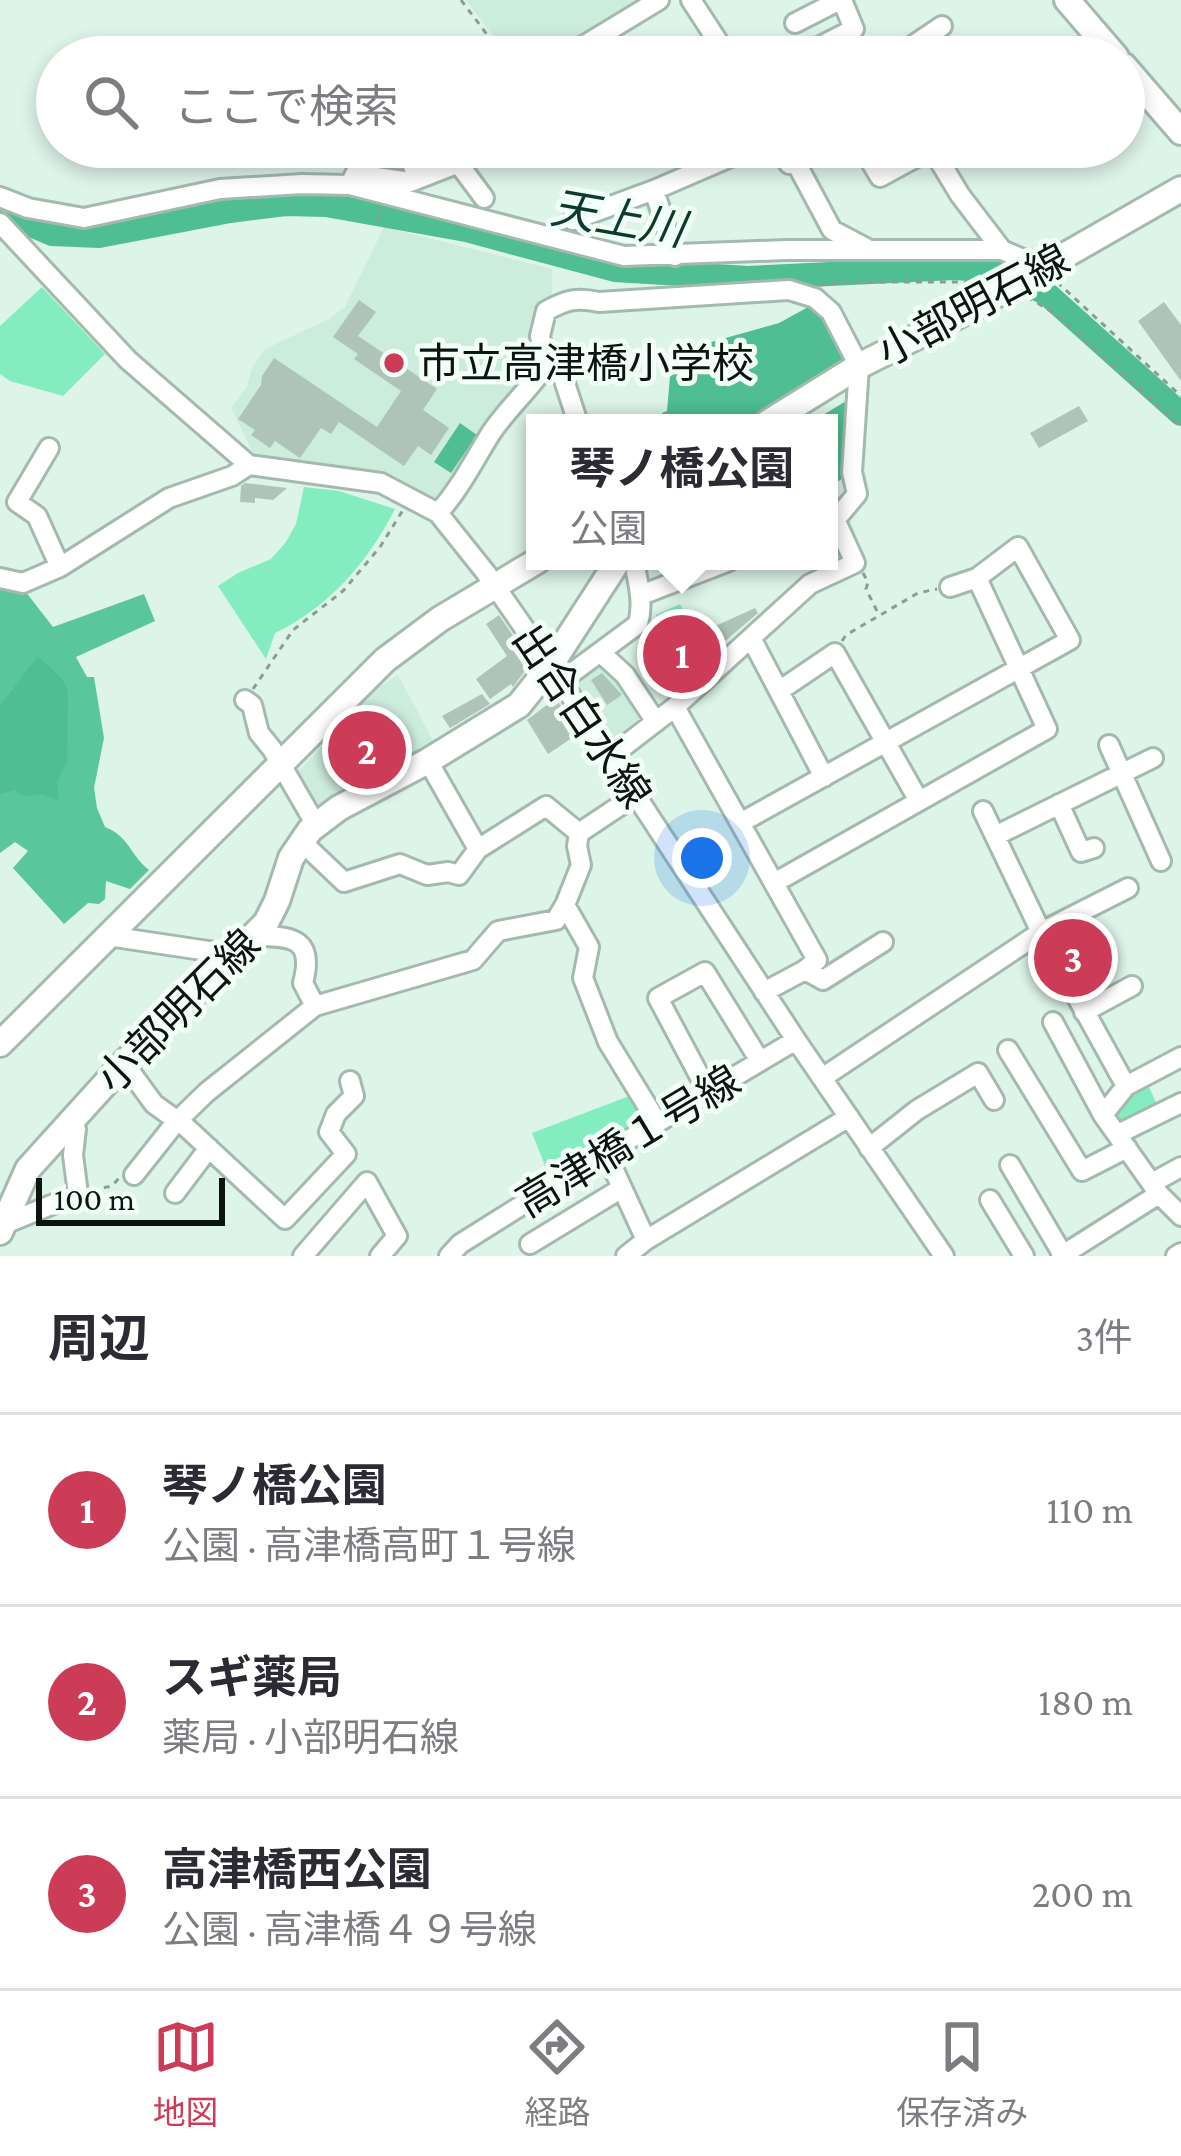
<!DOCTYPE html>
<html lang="ja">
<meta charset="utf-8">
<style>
:root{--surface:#fff;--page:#f2f2f3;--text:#2b2b33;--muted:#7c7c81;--line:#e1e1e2;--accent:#cc3c57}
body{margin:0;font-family:"Crimson Pro","Noto Sans JP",serif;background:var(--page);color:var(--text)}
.scale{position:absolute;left:36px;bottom:30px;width:189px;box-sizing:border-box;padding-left:12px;border:6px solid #0c1411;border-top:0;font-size:33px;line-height:42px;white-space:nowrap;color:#0c1411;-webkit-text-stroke:9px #f1fff8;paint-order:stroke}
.you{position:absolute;left:702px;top:858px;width:42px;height:42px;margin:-30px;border:9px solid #fff;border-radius:50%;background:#1a73e8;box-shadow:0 0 0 18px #1a73e833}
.badge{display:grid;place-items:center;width:78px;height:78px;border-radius:50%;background:var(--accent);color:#fff;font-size:39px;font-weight:700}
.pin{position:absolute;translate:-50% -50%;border:6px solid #fff;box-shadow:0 3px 12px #0006}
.popup{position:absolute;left:526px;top:414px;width:312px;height:156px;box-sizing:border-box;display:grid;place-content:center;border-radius:0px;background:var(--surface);filter:drop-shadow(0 3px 9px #0005);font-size:39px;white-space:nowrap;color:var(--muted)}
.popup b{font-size:45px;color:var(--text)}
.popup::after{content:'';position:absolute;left:50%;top:100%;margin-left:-24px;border:24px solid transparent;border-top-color:var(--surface)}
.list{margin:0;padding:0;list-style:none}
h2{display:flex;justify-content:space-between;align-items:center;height:156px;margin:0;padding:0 48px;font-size:51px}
h2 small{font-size:39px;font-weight:400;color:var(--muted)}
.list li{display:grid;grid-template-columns:78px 1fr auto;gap:36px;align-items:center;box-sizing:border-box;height:192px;padding:0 48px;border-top:3px solid var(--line)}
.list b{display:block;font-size:45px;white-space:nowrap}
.list p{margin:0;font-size:39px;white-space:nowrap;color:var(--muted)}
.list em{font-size:39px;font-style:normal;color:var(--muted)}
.icon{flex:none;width:66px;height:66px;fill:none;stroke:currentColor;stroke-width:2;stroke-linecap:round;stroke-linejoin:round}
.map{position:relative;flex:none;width:1181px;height:1256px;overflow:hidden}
.search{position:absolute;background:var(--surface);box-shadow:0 6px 18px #0003;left:36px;right:36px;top:36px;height:132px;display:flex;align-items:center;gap:30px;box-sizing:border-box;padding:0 42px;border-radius:66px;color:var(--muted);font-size:45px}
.sheet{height:732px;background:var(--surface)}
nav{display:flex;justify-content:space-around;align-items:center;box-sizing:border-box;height:168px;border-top:3px solid var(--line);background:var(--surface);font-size:33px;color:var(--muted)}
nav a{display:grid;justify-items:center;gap:6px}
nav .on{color:var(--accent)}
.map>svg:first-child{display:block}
.built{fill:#ccecdc}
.green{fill:#83edc0}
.forest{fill:#5ac79b}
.water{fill:#50be93}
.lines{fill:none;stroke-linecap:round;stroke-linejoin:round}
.river{stroke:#50be93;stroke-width:24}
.building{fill:#aec4b9}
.minor-casing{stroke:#a4baaf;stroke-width:24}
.major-casing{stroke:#a4baaf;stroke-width:30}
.path{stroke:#8b9c94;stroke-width:3;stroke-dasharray:6 6;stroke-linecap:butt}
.minor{stroke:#fff;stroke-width:18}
.major{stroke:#fff;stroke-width:24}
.poi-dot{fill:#cc3c57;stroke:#f1fff8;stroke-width:4.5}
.labels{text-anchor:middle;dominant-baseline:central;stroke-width:10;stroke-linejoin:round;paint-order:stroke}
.street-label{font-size:42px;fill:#0c1411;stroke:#f1fff8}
.poi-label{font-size:42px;fill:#0c1411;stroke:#f1fff8;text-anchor:start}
.water-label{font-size:45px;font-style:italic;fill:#0b3b2a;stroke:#f1fff8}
</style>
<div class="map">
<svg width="1181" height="1256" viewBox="0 0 1181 1256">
<rect width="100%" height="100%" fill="#ddf4e9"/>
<path class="built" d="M466,0H645L549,57H509Z
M384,227L552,269V295L536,307L529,326L535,356L532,373L501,406L438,501L415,488L367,474L267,459L252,451L231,408L247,387L252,368L265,349L329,319L345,307Z
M596,659L616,675L649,723L618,746L608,743L568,680Z
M398,675L436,746L315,817L290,780L377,688Z"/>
<path class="green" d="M42,287L105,354L63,396L10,381L0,374V326Z
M304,487L339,491L395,509C368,562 329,607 275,633L266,659L218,586L238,573L271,559L286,542L296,524Z
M680,604L712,664L672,701L645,662L670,647L656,615Z
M1069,925L1093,976L1077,984L1057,949L1053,933Z
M1149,1087L1158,1107L1122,1123L1116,1119V1111L1132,1094Z
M632,1095L646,1116L548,1173L532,1133Z"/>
<path class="forest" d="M0,590L25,591L53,627L144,594L155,621L76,657L87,677H94L104,738L94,788L97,808L105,827C130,837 129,854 149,870L130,889L106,881L105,899L99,904L88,903L64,924L13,868L28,851L15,842L0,853Z"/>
<path class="water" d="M810,306L829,322L849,356L742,423H669L662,413L667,411L672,353L779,323Z
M851,398L847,475L829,488V423H810Z
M460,423L477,435L451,473L434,462Z
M38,656L63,680L68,692L67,760L57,783L59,801L42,794L24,796L15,790L0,794V706Z"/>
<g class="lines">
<path class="river" d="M0,212L52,234L99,236L230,211L286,204L326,205L466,230L615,270L748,278L955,268L1002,271L1047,294L1181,414"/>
</g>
<path class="building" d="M359,300L376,312L358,336L437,389L423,410L449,428L431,455L418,446L404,466L339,422L331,434L321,428L300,458L275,441L270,448L251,435L255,430L238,419L261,385L262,376L274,358L377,427L401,391L354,359L358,354L333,337Z
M1164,302L1181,325V381L1138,321Z
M1079,406L1088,421L1039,448L1030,433Z
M245,483L287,488L273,500L255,498V503L240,502L241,486Z
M755,608L758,613L710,654L700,633Z
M499,615L530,661V664L513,687L511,684L490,699L476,679L507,656L486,624Z
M602,673L622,695L607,705L591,680Z
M482,694L490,704L450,728L442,716Z
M556,698L567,715L560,719L572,738L548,754L527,720Z
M384,709L393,713L401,727L396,730L408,751L358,779L348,782L337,762L330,765L321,748L328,745L326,742L329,739Z"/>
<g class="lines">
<defs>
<path id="minor" d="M691,0L728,57
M795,23L840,0
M565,57L659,0
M799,57L854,29L842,0
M896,57L942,26
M405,147L418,178
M779,147L789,164L794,159L832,230L866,248
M862,147L880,177L935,147
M931,147L960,195L1002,250
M332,150L339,147
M458,163L484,198
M350,185L355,174L410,182L497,148
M654,190L754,147
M0,197L28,208L84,218L220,189L302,184L350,185L624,256L786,250H1002L1043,268
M573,220L654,190L675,256
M0,223L128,360L249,465L381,483L438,513L486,573L561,681L796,1040L944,1256
M546,365L563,377L578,423
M49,448L17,502L37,516L60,567
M438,513C460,489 474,460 491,433C507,409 530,389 546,365L540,336L546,311C566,300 576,297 599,302L789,290L815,298L831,312L859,366L852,472L857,494L836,519L829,522
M0,578L23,583L60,567L169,498L232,476L249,465
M641,595L729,561
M751,638L824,777
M601,653L625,675L656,722
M561,681L638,624C644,603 638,583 634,561
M779,691L835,653L919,801
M245,700L252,705L259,733L272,749L316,825
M675,707L817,960L805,970L764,992
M1109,745L1161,861
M610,757L675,707L810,584L855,563L829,506
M428,761L478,849
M636,795L579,833L577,846L581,865L565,905L589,947L583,978L608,1042L657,1122
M1059,804L1081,852L1094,848
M983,811L1041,932L1128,888
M740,823L1070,640L1018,547L977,578L950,587
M995,836L1153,758
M302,842L344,882L400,864L427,875L448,872L459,875L478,849L546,806L579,833
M774,883L1047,729L977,578
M108,936L235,955
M253,936C291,936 315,937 303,983L315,1006
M805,970L823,980L883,942
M1084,1012L1132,986
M1053,1022L1103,1115
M1008,1050L1082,1171L1127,1148
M1181,1057L1126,1086L1103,1115L1159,1194L1181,1216
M124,1063L154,1104L186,1127L285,1219L346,1154L329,1132L336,1114L354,1096L350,1081
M822,1078L1041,932L1126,1086
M708,1092L658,998L705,972L760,1061
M1118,1134L1181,1103
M869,1148L917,1110L978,1073L994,1100
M606,1153L646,1240
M1010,1165L1063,1255
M134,1175L176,1122L207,1092L315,1006L473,960L498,931L556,920L565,905
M1152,1183L1181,1167
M175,1193L209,1148
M990,1200L1024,1256
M0,1226L78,1194L73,1155L76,1129L70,1122
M530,1244L622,1188
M303,1256L367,1182L397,1236L380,1256
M449,1256L460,1244L581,1168L796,1040
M626,1256L646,1240L849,1117
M1061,1256L1159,1194
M1176,1256L1181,1253"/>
<path id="major" d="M1067,0L1116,57
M1124,66L1181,132
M767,423L859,366L973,308L1181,189
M0,1044L385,660L440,619L537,561
M0,1232L28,1169L124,1063L266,923L277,901L291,858L310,830L339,808L428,761L519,705L550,666L618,561"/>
</defs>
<use href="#minor" class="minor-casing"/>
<use href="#major" class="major-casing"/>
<path class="path" d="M461,0L504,57
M867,38L878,57
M378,222L381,208
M1057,282L1181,396
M820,285L847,282H979
M1027,297L1056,314L1181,427
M863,573L868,582L866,589L878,613
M842,641L846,635L918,593L937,589
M253,689L293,630L343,591L380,547L403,510
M92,1190L112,1186L120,1177"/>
<use href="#minor" class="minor"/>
<use href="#major" class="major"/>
</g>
<circle class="poi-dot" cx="394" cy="363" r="12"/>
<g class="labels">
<g class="street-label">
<text transform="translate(973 305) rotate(-28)">小部明石線</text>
<text transform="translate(582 716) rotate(56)">出合白水線</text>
<text transform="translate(178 1011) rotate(-45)">小部明石線</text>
<text transform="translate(628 1141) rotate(-31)">高津橋１号線</text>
</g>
<g class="poi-label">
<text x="418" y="363">市立高津橋小学校</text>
</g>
<g class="water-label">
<text transform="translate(618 219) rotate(10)">天上川</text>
</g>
</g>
</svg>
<div class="scale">100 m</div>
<div class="you"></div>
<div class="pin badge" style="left:682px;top:654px">1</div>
<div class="popup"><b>琴ノ橋公園</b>公園</div>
<div class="pin badge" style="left:367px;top:750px">2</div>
<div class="pin badge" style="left:1073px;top:958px">3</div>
<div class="search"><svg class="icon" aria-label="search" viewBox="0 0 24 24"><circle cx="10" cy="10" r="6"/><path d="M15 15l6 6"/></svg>ここで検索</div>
</div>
<section class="sheet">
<h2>周辺<small>3件</small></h2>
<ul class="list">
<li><span class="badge">1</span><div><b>琴ノ橋公園</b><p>公園 · 高津橋高町１号線</p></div><em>110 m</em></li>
<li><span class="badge">2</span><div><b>スギ薬局</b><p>薬局 · 小部明石線</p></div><em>180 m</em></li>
<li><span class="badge">3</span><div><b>高津橋西公園</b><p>公園 · 高津橋４９号線</p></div><em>200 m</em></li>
</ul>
</section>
<nav>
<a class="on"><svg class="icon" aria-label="map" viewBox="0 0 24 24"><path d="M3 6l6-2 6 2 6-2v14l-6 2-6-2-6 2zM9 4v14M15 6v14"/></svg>地図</a>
<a><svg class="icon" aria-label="directions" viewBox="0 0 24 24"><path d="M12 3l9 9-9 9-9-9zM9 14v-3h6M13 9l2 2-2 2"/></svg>経路</a>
<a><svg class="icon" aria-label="saved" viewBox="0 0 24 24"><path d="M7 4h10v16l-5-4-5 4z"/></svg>保存済み</a>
</nav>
